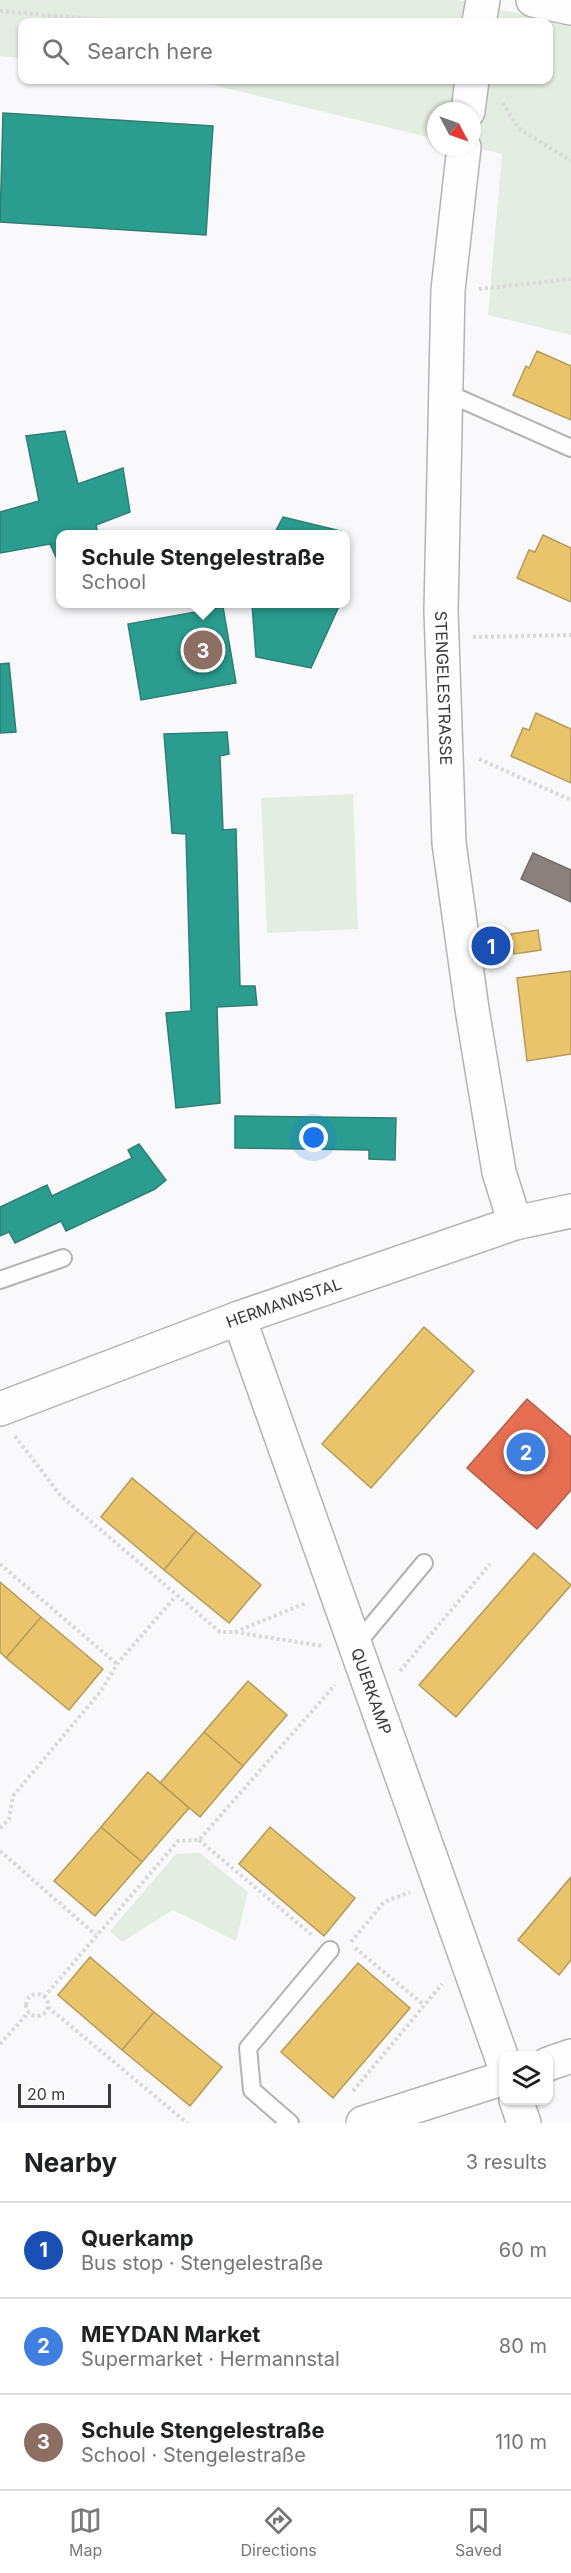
<!DOCTYPE html>
<meta charset="utf-8">
<style>
:root{--surface:#fff;--page:#f2f2f2;--text:#202124;--muted:#757577;--line:#e0e0e0;--accent:#7b7b7c}
body{margin:0;font-family:Inter,sans-serif;background:var(--page);color:var(--text)}
.controls{position:absolute;right:18px;bottom:18px;display:grid;overflow:hidden;border-radius:12px;box-shadow:0 2px 4px #0004}
.controls button{width:54px;height:54px;display:grid;place-items:center;padding:0;border:0;border-bottom:2px solid var(--line);background:var(--surface);color:var(--text);font:30px sans-serif}
.compass{position:absolute;left:427px;top:102px;width:54px;height:54px;border-radius:50%;background:var(--surface);box-shadow:0 2px 4px #0004;rotate:131deg}
.scale{position:absolute;left:18px;bottom:15px;width:93px;box-sizing:border-box;padding-left:6px;border:3px solid #373738;border-top:0;font-size:16px;line-height:21px;white-space:nowrap;color:#373738;-webkit-text-stroke:4px #fff;paint-order:stroke}
.you{position:absolute;left:314px;top:1138px;width:21px;height:21px;margin:-15px;border:4px solid #fff;border-radius:50%;background:#1a73e8;box-shadow:0 0 0 9px #1a73e833}
.badge{display:grid;place-items:center;width:39px;height:39px;border-radius:50%;background:var(--accent);color:#fff;font-size:20px;font-weight:700}
.pin{position:absolute;translate:-50% -50%;border:3px solid #fff;box-shadow:0 2px 6px #0006}
.popup{position:absolute;left:56px;top:530px;width:294px;height:78px;box-sizing:border-box;display:grid;place-content:center;border-radius:12px;background:var(--surface);filter:drop-shadow(0 2px 4px #0005);font-size:20px;white-space:nowrap;color:var(--muted)}
.popup b{font-size:22px;color:var(--text)}
.popup::after{content:'';position:absolute;left:50%;top:100%;margin-left:-12px;border:12px solid transparent;border-top-color:var(--surface)}
.list{margin:0;padding:0;list-style:none}
h2{display:flex;justify-content:space-between;align-items:center;height:78px;margin:0;padding:0 24px;font-size:26px}
h2 small{font-size:20px;font-weight:400;color:var(--muted)}
.list li{display:grid;grid-template-columns:39px 1fr auto;gap:18px;align-items:center;box-sizing:border-box;height:96px;padding:0 24px;border-top:2px solid var(--line)}
.list b{display:block;font-size:22px;white-space:nowrap}
.list p{margin:0;font-size:20px;white-space:nowrap;color:var(--muted)}
.list em{font-size:20px;font-style:normal;color:var(--muted)}
.icon{flex:none;width:33px;height:33px;fill:none;stroke:currentColor;stroke-width:2;stroke-linecap:round;stroke-linejoin:round}
.map{position:relative;flex:none;width:571px;height:2123px;overflow:hidden}
.search{position:absolute;background:var(--surface);box-shadow:0 2px 4px #0004;left:18px;right:18px;top:18px;height:66px;display:flex;align-items:center;gap:15px;box-sizing:border-box;padding:0 21px;border-radius:12px;color:var(--muted);font-size:22px}
.sheet{height:366px;background:var(--surface)}
nav{display:flex;justify-content:space-around;align-items:center;box-sizing:border-box;height:84px;border-top:2px solid var(--line);background:var(--surface);font-size:16px;color:var(--muted)}
nav a{display:grid;justify-items:center;gap:3px}
nav .on{color:var(--accent)}
.map>svg:first-child{display:block}
.green{fill:#e4ede1}
.homes{fill:#e9c46a;stroke:#b49a5b;stroke-width:1.5}
.shops{fill:#e76f51;stroke:#b25e4a;stroke-width:1.5}
.schools{fill:#2a9d8f;stroke:#2e7e75;stroke-width:1.5}
.industry{fill:#8a817c;stroke:#716b68;stroke-width:1.5}
.lines{fill:none;stroke-linecap:round;stroke-linejoin:round}
.service-casing{stroke:#b3b3b5;stroke-width:20}
.minor-casing{stroke:#b3b3b5;stroke-width:36}
.tertiary-casing{stroke:#b3b3b5;stroke-width:36}
.path{stroke:#dadadb;stroke-width:4;stroke-dasharray:3 3;stroke-linecap:butt}
.service{stroke:#fefefe;stroke-width:16}
.minor{stroke:#fefefe;stroke-width:33}
.tertiary{stroke:#fefefe;stroke-width:33}
.labels{text-anchor:middle;dominant-baseline:central;stroke-width:6;stroke-linejoin:round;paint-order:stroke}
.street-label{font-size:16px;fill:#373738;stroke:#fff}
</style>
<div class="map">
<svg width="571" height="2123" viewBox="0 0 571 2123">
<rect width="100%" height="100%" fill="#f9f9fb"/>
<path class="green" d="M0,0H458L571,25V335L488,315L502,154L472,147V111H436V139L209,84L178,80H548V22H22V58L0,56Z
M353,794L358,929L267,933L261,798Z
M200,1853L248,1892L236,1941L173,1910L122,1942L110,1931L176,1854Z"/>
<path class="homes" d="M537,351L571,366V420L513,395L526,366L529,368Z
M543,535L571,548V602L517,578L529,550L535,552Z
M536,713L571,729V783L511,756L523,728L529,730Z
M538,930L541,950L514,954L511,934Z
M571,971V1054L527,1061L517,978Z
M424,1327L474,1371L371,1488L322,1444Z
M132,1478L196,1531L164,1570L101,1517Z
M196,1531L261,1585L229,1623L164,1570Z
M534,1553L571,1585L456,1717L419,1685Z
M0,1582L41,1617L6,1658L0,1652Z
M41,1617L103,1669L69,1710L6,1658Z
M248,1681L287,1715L243,1766L204,1732Z
M204,1732L243,1766L200,1817L160,1783Z
M148,1772L189,1808L142,1862L101,1827Z
M101,1827L142,1862L95,1916L54,1881Z
M270,1827L355,1898L324,1936L239,1864Z
M571,1877V1960L559,1975L518,1940Z
M90,1957L154,2012L122,2050L58,1995Z
M358,1963L410,2008L333,2098L281,2052Z
M154,2012L222,2067L190,2106L122,2050Z"/>
<path class="shops" d="M527,1399L571,1437V1490L537,1529L467,1468Z"/>
<path class="schools" d="M3,113L213,126L206,235L0,222Z
M65,431L78,484L123,468L130,512L96,525L98,534H61V568L50,544L0,553V512L39,501L26,436Z
M283,517L341,531V534H274Z
M252,604H340L311,668L256,657Z
M223,607L236,683L141,700L128,624Z
M9,663L16,732L0,733V664Z
M227,732L229,754L220,756L223,830L236,829L240,986H255L257,1005L217,1007L220,1103L176,1108L166,1013L191,1011L186,834L172,833L164,734Z
M235,1116L396,1118L395,1160L369,1159V1150L235,1148Z
M139,1144L166,1180L155,1189L66,1231L61,1221L15,1243L9,1232L0,1236V1207L47,1185L52,1196L132,1158L128,1150Z"/>
<path class="industry" d="M533,853L571,870V902L521,879Z"/>
<g class="lines">
<defs>
<path id="service" d="M447,393L571,448
M0,1280L63,1258
M355,1646L424,1563
M290,2123L252,2090L248,2048L330,1950"/>
<g id="minor">
<path d="M533,0L571,8"/>
<path d="M479,22L483,0"/>
<path d="M468,111L472,80"/>
<path id="s1" d="M464,147L448,290L441,611L449,843L472,1009L499,1172L515,1223"/>
<path id="s2" d="M239,1318L504,2064"/>
<path d="M548,2064L571,2056"/>
<path d="M516,2100L524,2123"/>
<path d="M363,2123L504,2078"/>
</g>
<g id="tertiary">
<path id="s3" d="M0,1409L239,1318L515,1223L571,1211"/>
</g>
</defs>
<use href="#service" class="service-casing"/>
<use href="#minor" class="minor-casing"/>
<use href="#tertiary" class="tertiary-casing"/>
<path class="path" d="M0,11L125,22
M503,103L518,128L571,161
M479,289L571,279
M473,637L571,635
M479,759L571,800
M15,1436L60,1495L220,1632H234L323,1646
M0,1564L117,1664
M235,1632L306,1603
M400,1671L490,1564
M0,1828L9,1819L13,1796L101,1691L117,1664L176,1596
M199,1840L313,1936
M0,1851L96,1935
M351,1942L384,1902L410,1892
M355,1948L424,2005
M26 2005a11 11 0 1 1 22 0a11 11 0 1 1-22 0Z
M44,1997L178,1841L199,1840L335,1685
M48,2007L187,2123
M0,2044L29,2012
M353,2091L442,1984"/>
<use href="#service" class="service"/>
<use href="#minor" class="minor"/>
<use href="#tertiary" class="tertiary"/>
</g>
<g class="labels">
<g class="street-label">
<text stroke="none"><textPath href="#s1" startOffset="542">STENGELESTRASSE</textPath></text>
<text stroke="none"><textPath href="#s3" startOffset="303">HERMANNSTAL</textPath></text>
<text stroke="none"><textPath href="#s2" startOffset="396">QUERKAMP</textPath></text>
</g>
</g>
</svg>
<div class="controls">
<button><svg class="icon" aria-label="layers" viewBox="0 0 24 24"><path d="M12 4l9 5-9 5-9-5zM3 14l9 5 9-5"/></svg></button>
</div>
<svg class="compass" viewBox="-18 -18 36 36"><path d="M0-13l5 13h-10z" fill="#e53935"/><path d="M0 13l5-13h-10z" fill="#757577"/></svg>
<div class="scale">20 m</div>
<div class="you"></div>
<div class="pin badge" style="left:491px;top:946px;background:#1a4fb4">1</div>
<div class="pin badge" style="left:526px;top:1452px;background:#3f7fe0">2</div>
<div class="pin badge" style="left:203px;top:650px;background:#8d6e63">3</div>
<div class="popup"><b>Schule Stengelestraße</b>School</div>
<div class="search"><svg class="icon" aria-label="search" viewBox="0 0 24 24"><circle cx="10" cy="10" r="6"/><path d="M15 15l6 6"/></svg>Search here</div>
</div>
<section class="sheet">
<h2>Nearby<small>3 results</small></h2>
<ul class="list">
<li><span class="badge" style="background:#1a4fb4">1</span><div><b>Querkamp</b><p>Bus stop · Stengelestraße</p></div><em>60 m</em></li>
<li><span class="badge" style="background:#3f7fe0">2</span><div><b>MEYDAN Market</b><p>Supermarket · Hermannstal</p></div><em>80 m</em></li>
<li><span class="badge" style="background:#8d6e63">3</span><div><b>Schule Stengelestraße</b><p>School · Stengelestraße</p></div><em>110 m</em></li>
</ul>
</section>
<nav>
<a class="on"><svg class="icon" aria-label="map" viewBox="0 0 24 24"><path d="M3 6l6-2 6 2 6-2v14l-6 2-6-2-6 2zM9 4v14M15 6v14"/></svg>Map</a>
<a><svg class="icon" aria-label="directions" viewBox="0 0 24 24"><path d="M12 3l9 9-9 9-9-9zM9 14v-3h6M13 9l2 2-2 2"/></svg>Directions</a>
<a><svg class="icon" aria-label="saved" viewBox="0 0 24 24"><path d="M7 4h10v16l-5-4-5 4z"/></svg>Saved</a>
</nav>
